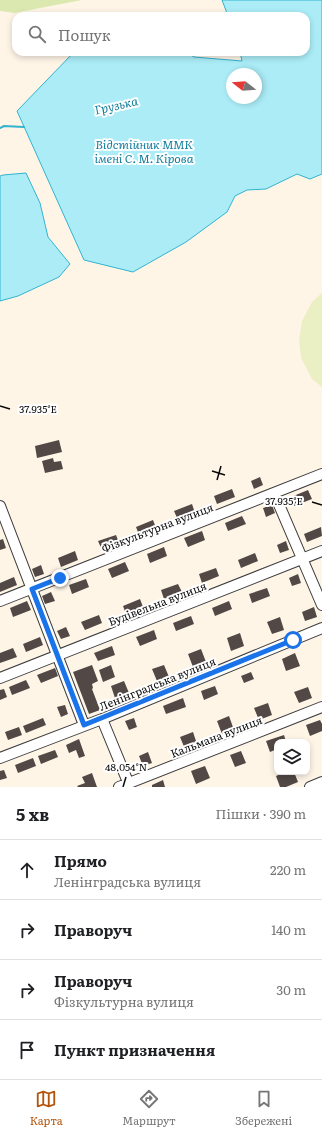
<!DOCTYPE html>
<html lang="uk">
<meta charset="utf-8">
<style>
:root{--surface:#fff;--page:#f6f6f6;--text:#202124;--muted:#757577;--line:#e0e0e0;--accent:#b45309}
body{margin:0;font-family:Literata,serif;background:var(--page);color:var(--text)}
.controls{position:absolute;right:12px;bottom:12px;display:grid;overflow:hidden;border-radius:8px;box-shadow:0 2px 6px #0003}
.controls button{width:36px;height:36px;display:grid;place-items:center;padding:0;border:0;border-bottom:1px solid var(--line);background:var(--surface);color:var(--text);font:20px sans-serif}
.compass{position:absolute;left:226px;top:68px;width:36px;height:36px;border-radius:50%;background:var(--surface);box-shadow:0 2px 6px #0003;rotate:287deg}
.stop{position:absolute;width:12px;height:12px;margin:-9px;border:3px solid #1a73e8;border-radius:50%;background:#fff}
.stop.end{background:#1a73e8;border-color:#fff;box-shadow:0 1px 4px #0008}
.list{margin:0;padding:0;list-style:none}
h2{display:flex;justify-content:space-between;align-items:center;height:52px;margin:0;padding:0 16px;font-size:17px}
h2 small{font-size:13px;font-weight:400;color:var(--muted)}
.list li{display:grid;grid-template-columns:26px 1fr auto;gap:12px;align-items:center;box-sizing:border-box;height:60px;padding:0 16px;border-top:1px solid var(--line)}
.list b{display:block;font-size:15px;white-space:nowrap}
.list p{margin:0;font-size:13px;white-space:nowrap;color:var(--muted)}
.list em{font-size:13px;font-style:normal;color:var(--muted)}
.icon{flex:none;width:22px;height:22px;fill:none;stroke:currentColor;stroke-width:2;stroke-linecap:round;stroke-linejoin:round}
.map{position:relative;flex:none;width:322px;height:787px;overflow:hidden}
.search{position:absolute;background:var(--surface);box-shadow:0 2px 6px #0003;left:12px;right:12px;top:12px;height:44px;display:flex;align-items:center;gap:10px;box-sizing:border-box;padding:0 14px;border-radius:12px;color:var(--muted);font-size:15px}
.sheet{height:292px;background:var(--surface)}
nav{display:flex;justify-content:space-around;align-items:center;box-sizing:border-box;height:56px;border-top:1px solid var(--line);background:var(--surface);font-size:11px;color:var(--muted)}
nav a{display:grid;justify-items:center;gap:2px}
nav .on{color:var(--accent)}
.map>svg:first-child{display:block}
.green{fill:#dbe9b1}
.pitch{fill:#eaf0c3}
.water{fill:#abecf7;stroke:#31b4cf;fill-rule:evenodd}
.lines{fill:none;stroke-linecap:round;stroke-linejoin:round}
.stream{stroke:#31b4cf;stroke-width:2}
.building{fill:#524846}
.minor-casing{stroke:#3d3d3d;stroke-width:12}
.minor{stroke:#fff;stroke-width:10}
.route{stroke:#1a73e8;stroke-width:5}
.ticks{fill:none;stroke:#0a0a0a;stroke-width:1.5}
.labels{text-anchor:middle;dominant-baseline:central;stroke-width:4;stroke-linejoin:round;paint-order:stroke}
.street-label{font-size:11px;fill:#0a0a0a;stroke:#fff}
.water-label{font-size:12px;font-style:italic;fill:#137f9c;stroke:#fff}
.ticks-label{font-size:10px;text-anchor:middle;fill:#0a0a0a;stroke:#fff;stroke-width:4;stroke-linejoin:round;paint-order:stroke}
</style>
<div class="map">
<svg width="322" height="787" viewBox="0 0 322 787">
<rect width="100%" height="100%" fill="#fff5e7"/>
<path class="green" d="M0,0H82L14,13L0,11Z"/>
<path class="pitch" d="M322,293V387L312,379L301,358L299,340L302,321L312,302Z"/>
<path class="water" d="M222,0H322V174L310,179L297,174L266,189L247,190L235,196L227,212L186,242L133,272L84,260L17,111L74,52H186L194,57L242,61L240,52H306V16H228ZM232,74H256V98H232Z
M26,173L40,203L48,237L70,264L59,277L18,296L0,301V176L3,175Z"/>
<g class="lines">
<path class="stream" d="M0,128L4,126L24,127"/>
</g>
<path class="building" d="M59,440L62,452L37,458L35,446Z
M53,458L54,462L61,461L63,469L45,473L42,461Z
M260,477L263,485L254,489L251,481Z
M232,489L235,497L217,504L214,496Z
M308,490L312,499L294,506L291,497Z
M192,504L195,513L178,520L174,511Z
M272,505L275,513L266,517L263,508Z
M242,516L246,524L228,531L225,523Z
M153,520L156,528L139,535L136,527Z
M321,527L322,536L307,542L304,534Z
M202,531L205,540L188,547L184,538Z
M116,535L119,543L102,550L98,541Z
M3,539L6,548L0,550V540Z
M286,541L289,550L280,553L277,545Z
M164,547L167,556L150,563L147,554Z
M75,551L78,560L61,567L58,558Z
M255,553L258,561L241,568L238,560Z
M125,562L129,571L112,578L108,569Z
M41,565L44,574L35,577L32,569Z
M216,568L219,576L202,583L199,574Z
M298,574L301,583L292,586L289,578Z
M14,577L17,585L0,592V583Z
M86,579L89,587L72,594L69,585Z
M178,584L182,592L164,599L161,590Z
M267,588L270,596L252,603L249,594Z
M51,592L55,601L45,604L42,596Z
M140,599L143,607L126,614L123,606Z
M27,601L31,610L13,617L10,608Z
M229,601L232,609L215,616L212,608Z
M314,607L317,617L305,621L302,612Z
M99,615L102,623L85,630L81,622Z
M191,616L194,624L176,631L173,623Z
M280,617L284,630L272,634L267,622Z
M66,627L70,636L61,639L57,631Z
M154,630L157,639L140,646L136,637Z
M240,633L244,646L231,651L227,638Z
M40,637L43,645L26,652L23,644Z
M112,646L115,655L98,661L94,653Z
M13,648L17,657L0,663V653Z
M201,649L206,662L193,667L188,654Z
M295,653L300,666L286,671L282,659Z
M92,665L98,681L92,684L93,688L92,689L100,710L89,714L73,672Z
M111,665L115,677L103,682L99,670Z
M164,665L169,677L157,681L152,669Z
M55,668L58,676L41,683L37,675Z
M251,672L254,679L244,683L241,676Z
M26,680L30,688L12,695L9,687Z
M124,681L129,693L115,698L111,686Z
M215,686L218,694L204,700L201,691Z
M308,687L312,698L299,703L294,692Z
M4,689L7,697L0,700V690Z
M183,698L186,707L166,714L163,706Z
M268,703L272,715L259,720L254,708Z
M65,705L68,714L61,717L57,707Z
M229,716L234,730L222,734L217,721Z
M43,718L46,725L26,733L23,726Z
M134,718L137,727L129,730L125,721Z
M320,720L322,724V731L310,736L306,725Z
M19,727L22,735L8,740L5,732Z
M193,732L197,744L185,749L180,737Z
M284,735L286,742H277V749L270,752L266,741Z
M79,739L85,756L79,758L76,750L69,753L66,745Z
M55,750L58,757L41,764L38,756Z
M241,751L246,763L235,767L230,755Z
M148,752L152,763L143,766L139,756Z
M33,758L36,766L18,773L15,765Z
M205,766L210,778L196,784L191,771Z
M4,770L7,778L0,780V771Z
M285,772H294L298,782L286,787H280L276,776Z
M92,773L97,787H78L77,786L85,783L82,777Z
M163,780L165,787H152V785Z"/>
<g class="lines">
<defs>
<path id="minor" d="M274,493L322,605
M0,506L84,725
M0,601L322,474
M0,678L322,551
M102,719L130,787
M0,758L102,719L322,628
M119,787L322,707
M310,787L322,782"/>
</defs>
<use href="#minor" class="minor-casing"/>
<use href="#minor" class="minor"/>
</g>
<g class="lines">
<path class="route" d="M60,578L32,589L84,725L293,640"/>
</g>
<path class="ticks" d="M0,406L10,409M212,471L225,475M217,480L221,466M312,502L322,505M123,787L126,777"/>
<g class="labels">
<g class="street-label">
<text transform="translate(157 527) rotate(-21)">Фiзкультурна вулиця</text>
<text transform="translate(157 603) rotate(-21)">Будівельна вулиця</text>
<text transform="translate(157 683) rotate(-22)">Ленінградська вулиця</text>
<text transform="translate(216 736) rotate(-21)">Кальмана вулиця</text>
</g>
<g class="water-label">
<text transform="translate(116 105) rotate(-13)">Грузька</text>
<text x="144" y="144">Відстійник ММК<tspan x="144" dy="14">імені С. М. Кірова</tspan></text>
</g>
</g>
<g class="ticks-label">
<text x="38" y="413">37.935°E</text>
<text x="284" y="505">37.935°E</text>
<text x="126" y="771">48.054°N</text>
</g>
</svg>
<div class="controls">
<button><svg class="icon" aria-label="layers" viewBox="0 0 24 24"><path d="M12 4l9 5-9 5-9-5zM3 14l9 5 9-5"/></svg></button>
</div>
<svg class="compass" viewBox="-18 -18 36 36"><path d="M0-13l5 13h-10z" fill="#e53935"/><path d="M0 13l5-13h-10z" fill="#757577"/></svg>
<div class="stop" style="left:293px;top:640px"></div>
<div class="stop end" style="left:60px;top:578px"></div>
<div class="search"><svg class="icon" aria-label="search" viewBox="0 0 24 24"><circle cx="10" cy="10" r="6"/><path d="M15 15l6 6"/></svg>Пошук</div>
</div>
<section class="sheet">
<h2>5 хв<small>Пішки · 390 m</small></h2>
<ul class="list">
<li><svg class="icon" aria-label="ahead" viewBox="0 0 24 24"><path d="M12 20V5M6 11l6-6 6 6"/></svg><div><b>Прямо</b><p>Ленінградська вулиця</p></div><em>220 m</em></li>
<li><svg class="icon" aria-label="right" viewBox="0 0 24 24"><path d="M7 20v-9h11M14 6l5 5-5 5"/></svg><div><b>Праворуч</b></div><em>140 m</em></li>
<li><svg class="icon" aria-label="right" viewBox="0 0 24 24"><path d="M7 20v-9h11M14 6l5 5-5 5"/></svg><div><b>Праворуч</b><p>Фiзкультурна вулиця</p></div><em>30 m</em></li>
<li><svg class="icon" aria-label="arrive" viewBox="0 0 24 24"><path d="M6 21V4h12l-3 4 3 4H6"/></svg><div><b>Пункт призначення</b></div></li>
</ul>
</section>
<nav>
<a class="on"><svg class="icon" aria-label="map" viewBox="0 0 24 24"><path d="M3 6l6-2 6 2 6-2v14l-6 2-6-2-6 2zM9 4v14M15 6v14"/></svg>Карта</a>
<a><svg class="icon" aria-label="directions" viewBox="0 0 24 24"><path d="M12 3l9 9-9 9-9-9zM9 14v-3h6M13 9l2 2-2 2"/></svg>Маршрут</a>
<a><svg class="icon" aria-label="saved" viewBox="0 0 24 24"><path d="M7 4h10v16l-5-4-5 4z"/></svg>Збережені</a>
</nav>
